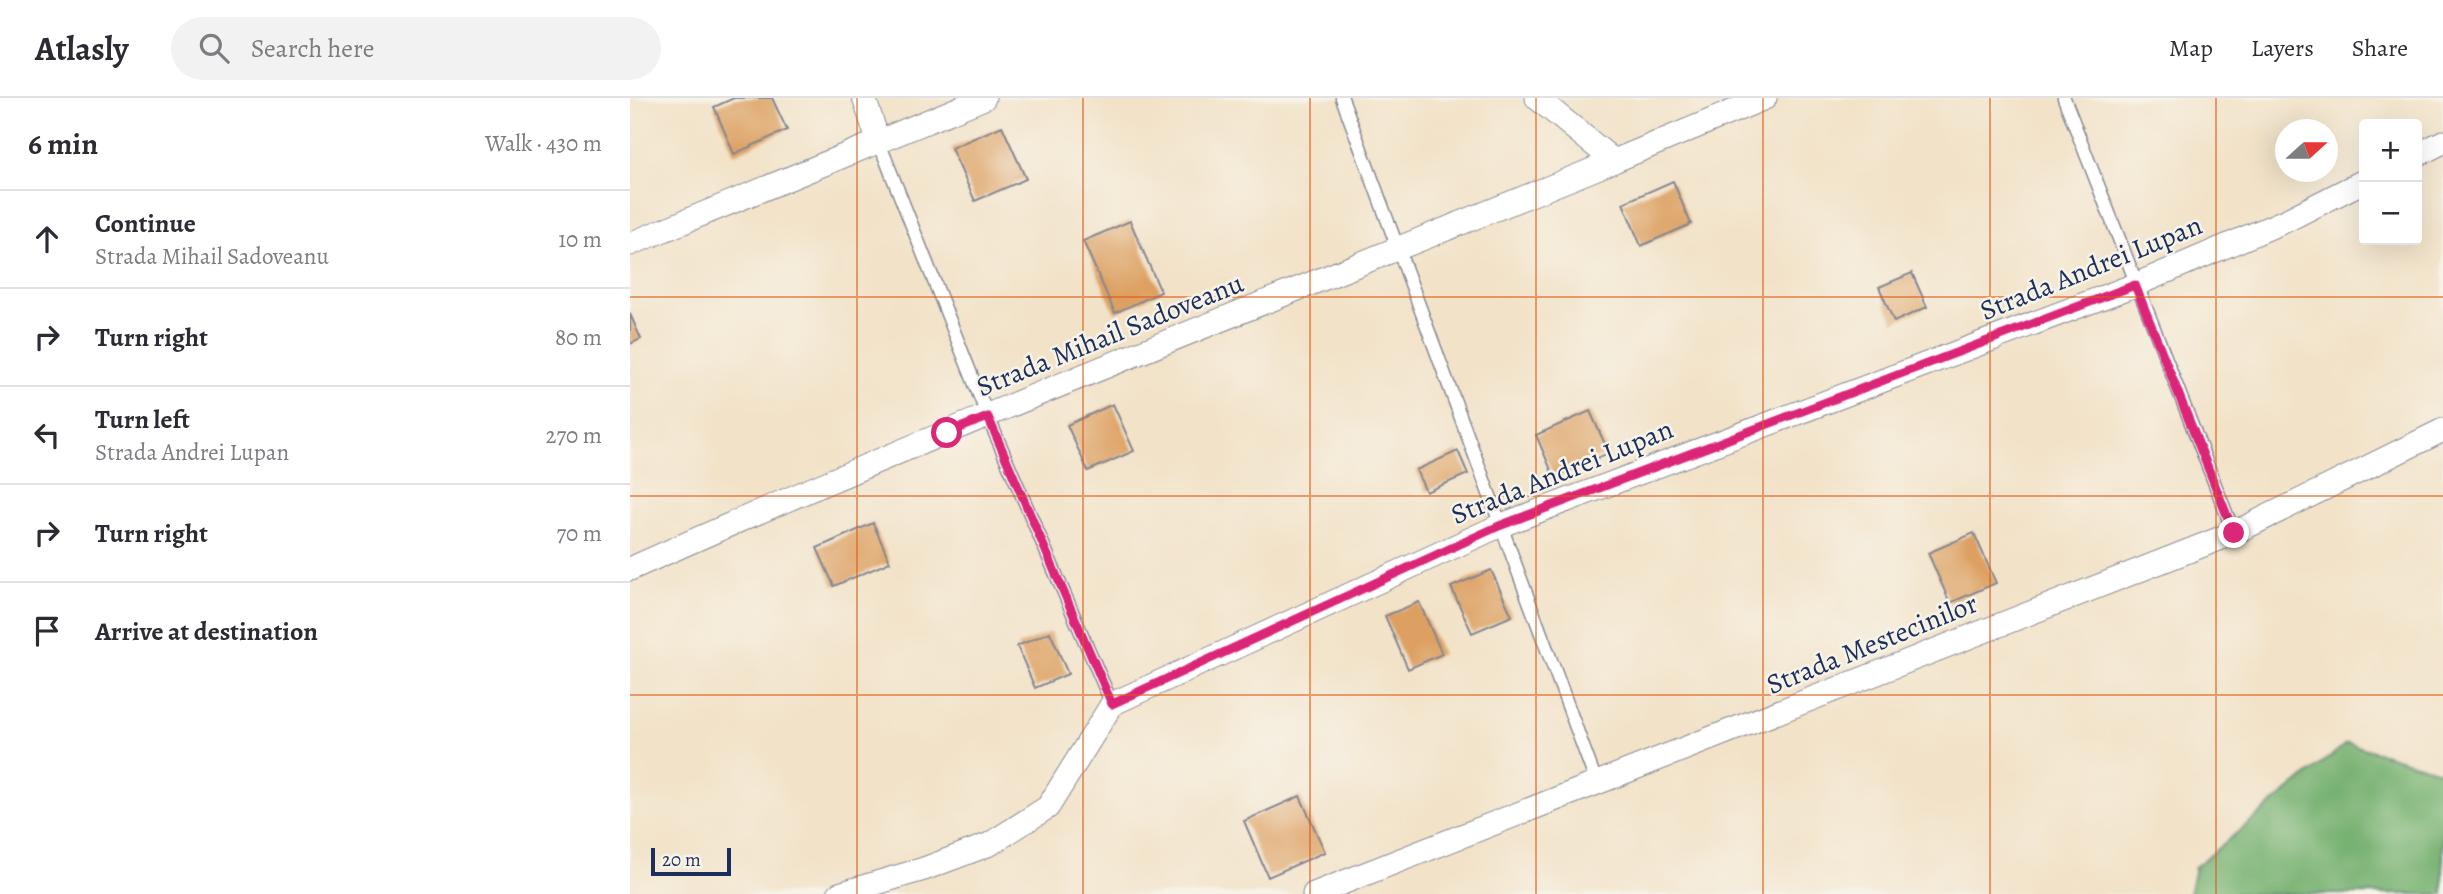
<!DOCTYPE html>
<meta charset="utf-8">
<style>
:root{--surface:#fff;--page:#f2f2f3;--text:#2b2b33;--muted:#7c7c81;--line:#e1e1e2}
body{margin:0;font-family:Alegreya,serif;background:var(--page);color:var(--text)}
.controls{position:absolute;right:21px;top:21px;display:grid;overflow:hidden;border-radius:7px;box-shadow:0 7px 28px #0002}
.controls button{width:63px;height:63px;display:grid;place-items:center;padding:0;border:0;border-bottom:2px solid var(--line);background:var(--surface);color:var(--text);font:35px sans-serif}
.compass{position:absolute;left:1645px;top:21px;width:63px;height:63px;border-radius:50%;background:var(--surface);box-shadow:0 7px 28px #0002;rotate:69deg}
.scale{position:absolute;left:21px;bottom:18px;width:80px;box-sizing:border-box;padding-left:7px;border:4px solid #1b2f5e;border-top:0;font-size:19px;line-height:24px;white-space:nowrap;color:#1b2f5e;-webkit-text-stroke:5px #f7f3e8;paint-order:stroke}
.stop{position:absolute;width:21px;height:21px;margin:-16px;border:5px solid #db2777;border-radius:50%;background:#fff}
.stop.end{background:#db2777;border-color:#fff;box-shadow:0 2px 7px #0008}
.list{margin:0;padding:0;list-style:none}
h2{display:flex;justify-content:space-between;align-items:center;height:91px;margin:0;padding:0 28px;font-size:30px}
h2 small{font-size:23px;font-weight:400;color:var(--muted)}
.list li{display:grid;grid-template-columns:46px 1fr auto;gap:21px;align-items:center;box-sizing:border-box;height:98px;padding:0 28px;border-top:2px solid var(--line)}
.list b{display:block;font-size:26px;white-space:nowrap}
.list p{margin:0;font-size:23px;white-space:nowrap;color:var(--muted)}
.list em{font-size:23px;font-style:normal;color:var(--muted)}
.icon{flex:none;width:38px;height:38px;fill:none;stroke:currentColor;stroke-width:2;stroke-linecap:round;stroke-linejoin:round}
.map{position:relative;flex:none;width:1813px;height:796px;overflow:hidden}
header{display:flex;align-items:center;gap:42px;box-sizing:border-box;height:98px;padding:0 35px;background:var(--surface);border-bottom:2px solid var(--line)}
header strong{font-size:33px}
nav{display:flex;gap:38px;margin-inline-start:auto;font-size:24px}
.search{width:490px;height:63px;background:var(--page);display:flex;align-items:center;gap:18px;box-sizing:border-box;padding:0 24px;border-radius:38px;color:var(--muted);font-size:26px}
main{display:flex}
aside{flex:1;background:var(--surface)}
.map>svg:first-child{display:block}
.forest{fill:#78b272;stroke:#4a7068;stroke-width:2}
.building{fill:#dda062}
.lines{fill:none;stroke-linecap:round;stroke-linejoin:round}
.service-casing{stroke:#868892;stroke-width:15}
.minor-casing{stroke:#868892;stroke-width:25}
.service{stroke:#fff;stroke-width:12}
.minor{stroke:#fff;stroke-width:23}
.route{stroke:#db2777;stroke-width:9}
.grid{fill:none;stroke:#de5710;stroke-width:2;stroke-opacity:0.55}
.labels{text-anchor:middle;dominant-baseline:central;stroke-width:5;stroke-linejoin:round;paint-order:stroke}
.street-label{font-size:28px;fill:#1b2f5e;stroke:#f7f3e8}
</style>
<header>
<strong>Atlasly</strong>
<div class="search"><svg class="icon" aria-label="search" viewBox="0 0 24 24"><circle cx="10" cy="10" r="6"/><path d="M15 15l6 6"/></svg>Search here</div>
<nav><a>Map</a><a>Layers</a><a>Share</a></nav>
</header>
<main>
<aside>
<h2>6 min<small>Walk · 430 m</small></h2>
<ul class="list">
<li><svg class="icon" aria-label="ahead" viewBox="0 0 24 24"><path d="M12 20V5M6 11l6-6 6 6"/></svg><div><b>Continue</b><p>Strada Mihail Sadoveanu</p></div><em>10 m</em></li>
<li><svg class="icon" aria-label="right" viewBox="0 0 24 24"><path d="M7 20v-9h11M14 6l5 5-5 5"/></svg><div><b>Turn right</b></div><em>80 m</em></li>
<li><svg class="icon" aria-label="left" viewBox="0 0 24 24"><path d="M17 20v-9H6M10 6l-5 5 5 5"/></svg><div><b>Turn left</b><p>Strada Andrei Lupan</p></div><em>270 m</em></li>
<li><svg class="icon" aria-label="right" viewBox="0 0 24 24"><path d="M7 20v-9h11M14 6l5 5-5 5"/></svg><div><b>Turn right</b></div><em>70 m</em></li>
<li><svg class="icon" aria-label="arrive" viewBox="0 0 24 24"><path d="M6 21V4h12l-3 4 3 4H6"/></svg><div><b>Arrive at destination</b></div></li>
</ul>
</aside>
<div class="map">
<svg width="1813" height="796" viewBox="0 0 1813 796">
<rect width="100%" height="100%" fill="#f7f3e8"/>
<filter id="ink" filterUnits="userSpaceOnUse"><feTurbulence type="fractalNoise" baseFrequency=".0143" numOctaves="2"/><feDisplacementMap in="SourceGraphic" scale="14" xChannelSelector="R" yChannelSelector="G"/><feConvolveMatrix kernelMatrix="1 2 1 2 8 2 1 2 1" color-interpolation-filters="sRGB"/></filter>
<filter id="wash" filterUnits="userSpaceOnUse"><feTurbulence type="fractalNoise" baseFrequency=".00686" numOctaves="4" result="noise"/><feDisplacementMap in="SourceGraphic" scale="28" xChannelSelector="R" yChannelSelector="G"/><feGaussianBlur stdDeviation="1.57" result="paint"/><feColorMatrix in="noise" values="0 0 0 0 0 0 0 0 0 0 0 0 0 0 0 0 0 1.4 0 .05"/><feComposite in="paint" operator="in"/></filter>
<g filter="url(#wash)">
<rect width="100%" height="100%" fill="#f2e2c7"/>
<path class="forest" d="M1717,645L1813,674V796H1559L1565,769Z"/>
<g id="blocks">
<path class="building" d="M104,0H142L157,32L104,56L84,9Z
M372,28L396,81L345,103L321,50Z
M1043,83L1061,126L1011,148L993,105Z
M500,123L531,194L485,215L453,143Z
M1282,175L1297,209L1264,224L1249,189Z
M0,216L11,241L0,246Z
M483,306L504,353L458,373L437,327Z
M960,313L979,355L924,379L906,337Z
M828,353L838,376L796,394L786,372Z
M243,425L260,464L204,488L187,450Z
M1344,435L1366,485L1320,505L1298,455Z
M861,472L882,518L842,535L821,489Z
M789,504L812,556L778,571L755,518Z
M420,534L438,576L405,590L387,548Z
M670,698L695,754L638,779L614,723Z"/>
</g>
</g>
<g filter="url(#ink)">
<use href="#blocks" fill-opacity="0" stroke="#868892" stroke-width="2"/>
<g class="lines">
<defs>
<path id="service" d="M712,0L967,686
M1434,0L1604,435
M248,42L358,319L482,606"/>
<path id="minor" d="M234,0L248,42
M907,0L984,63L1135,0
M1787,57L1813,44
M0,146L354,0
M0,471C324,325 656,197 984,63
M209,796L294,771L360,746L418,709L482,606L869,428L1505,187L1657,122L1734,83
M684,796L1604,435L1813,332"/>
</defs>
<use href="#service" class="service-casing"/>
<use href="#minor" class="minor-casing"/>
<use href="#service" class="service"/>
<use href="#minor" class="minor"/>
</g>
</g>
<g class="lines" filter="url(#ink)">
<path class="route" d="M317,335L358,319L482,606L869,428L1505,187L1604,435"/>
</g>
<path class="grid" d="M227,0V796M453,0V796M680,0V796M906,0V796M1133,0V796M1360,0V796M1586,0V796M0,199H1813M0,398H1813M0,597H1813"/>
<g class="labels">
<g class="street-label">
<text transform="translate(1461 170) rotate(-22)">Strada Andrei Lupan</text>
<text transform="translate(480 237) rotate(-22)">Strada Mihail Sadoveanu</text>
<text transform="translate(932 374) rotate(-22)">Strada Andrei Lupan</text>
<text transform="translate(1242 546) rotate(-22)">Strada Mestecinilor</text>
</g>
</g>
</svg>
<div class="controls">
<button>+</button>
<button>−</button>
</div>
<svg class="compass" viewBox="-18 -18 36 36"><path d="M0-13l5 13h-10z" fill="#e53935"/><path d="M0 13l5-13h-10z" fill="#7c7c81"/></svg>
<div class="scale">20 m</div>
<div class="stop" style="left:317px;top:335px"></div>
<div class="stop end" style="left:1604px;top:435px"></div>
</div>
</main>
